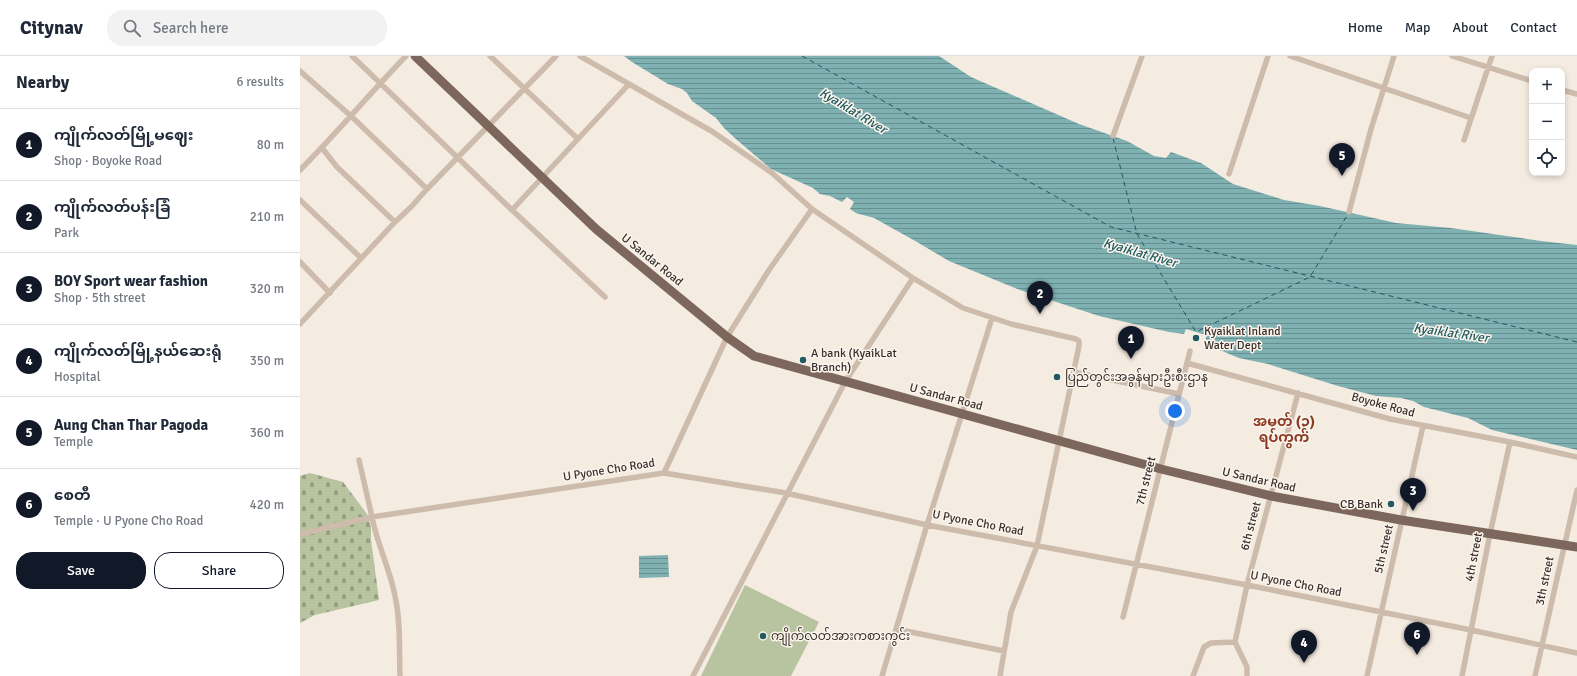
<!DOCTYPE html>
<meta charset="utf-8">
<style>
:root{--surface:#fff;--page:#f2f2f3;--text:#1f2937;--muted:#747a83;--line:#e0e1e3;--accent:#111827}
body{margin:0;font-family:Signika,"Noto Sans Myanmar",sans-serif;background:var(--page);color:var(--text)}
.controls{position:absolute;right:12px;top:12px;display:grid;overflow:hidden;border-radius:8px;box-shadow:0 2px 6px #0003}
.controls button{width:36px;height:36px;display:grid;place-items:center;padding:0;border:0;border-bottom:1px solid var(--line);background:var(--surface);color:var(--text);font:20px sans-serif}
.you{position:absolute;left:875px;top:355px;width:14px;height:14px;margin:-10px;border:3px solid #fff;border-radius:50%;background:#1a73e8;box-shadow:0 0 0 6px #1a73e833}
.badge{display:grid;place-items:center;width:26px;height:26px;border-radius:50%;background:var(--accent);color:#fff;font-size:13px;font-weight:700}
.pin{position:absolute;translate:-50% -33px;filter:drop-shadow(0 1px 2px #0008)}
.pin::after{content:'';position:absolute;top:21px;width:14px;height:12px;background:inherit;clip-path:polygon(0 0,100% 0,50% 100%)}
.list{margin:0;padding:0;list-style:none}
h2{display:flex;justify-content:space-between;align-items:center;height:52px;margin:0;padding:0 16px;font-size:17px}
h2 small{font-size:13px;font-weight:400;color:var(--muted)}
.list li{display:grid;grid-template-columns:26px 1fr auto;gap:12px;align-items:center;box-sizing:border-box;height:72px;padding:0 16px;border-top:1px solid var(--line)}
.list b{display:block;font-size:15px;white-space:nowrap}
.list p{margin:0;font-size:13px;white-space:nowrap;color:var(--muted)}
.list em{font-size:13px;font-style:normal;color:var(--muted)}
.actions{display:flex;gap:8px;padding:12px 16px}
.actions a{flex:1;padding:9px 0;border:1px solid var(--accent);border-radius:16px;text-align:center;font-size:14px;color:var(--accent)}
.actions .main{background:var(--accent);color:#fff}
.icon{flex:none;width:22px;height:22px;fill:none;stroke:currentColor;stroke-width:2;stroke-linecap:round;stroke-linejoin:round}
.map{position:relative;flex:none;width:1277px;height:620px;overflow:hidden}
header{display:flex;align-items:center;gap:24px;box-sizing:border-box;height:56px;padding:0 20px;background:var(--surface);border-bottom:1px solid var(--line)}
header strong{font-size:19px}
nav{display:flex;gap:22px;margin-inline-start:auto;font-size:14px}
.search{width:280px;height:36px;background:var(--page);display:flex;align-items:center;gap:10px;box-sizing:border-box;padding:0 14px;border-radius:16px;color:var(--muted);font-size:15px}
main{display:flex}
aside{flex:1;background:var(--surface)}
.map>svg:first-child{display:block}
.green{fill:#b8c4a0}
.cemetery{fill:url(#cemetery-stones)}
.water{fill:url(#water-rules)}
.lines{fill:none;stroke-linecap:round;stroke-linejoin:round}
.ferry{stroke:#1f5a5e;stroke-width:1;stroke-dasharray:5 4;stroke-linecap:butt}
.street{stroke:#cdbbac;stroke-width:5.5}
.primary{stroke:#7d675c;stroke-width:9}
.poi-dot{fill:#1f5a5e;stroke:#fbf5ee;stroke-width:1.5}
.labels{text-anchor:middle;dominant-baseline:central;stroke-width:3;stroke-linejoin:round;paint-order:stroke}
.street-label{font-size:12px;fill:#3b302b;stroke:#fbf5ee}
.poi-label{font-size:12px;fill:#3b302b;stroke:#fbf5ee;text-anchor:start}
.water-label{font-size:13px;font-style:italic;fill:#1f5a5e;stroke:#fbf5ee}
.quarter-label{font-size:14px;font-weight:bold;fill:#8c3b22;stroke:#fbf5ee}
</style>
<header>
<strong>Citynav</strong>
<div class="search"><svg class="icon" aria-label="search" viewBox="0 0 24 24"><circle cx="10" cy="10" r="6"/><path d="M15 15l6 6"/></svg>Search here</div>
<nav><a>Home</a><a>Map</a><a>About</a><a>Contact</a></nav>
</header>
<main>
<aside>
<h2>Nearby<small>6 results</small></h2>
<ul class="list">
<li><span class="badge">1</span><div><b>ကျိုက်လတ်မြို့မဈေး</b><p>Shop · Boyoke Road</p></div><em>80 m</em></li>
<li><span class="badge">2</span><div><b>ကျိုက်လတ်ပန်းခြံ</b><p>Park</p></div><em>210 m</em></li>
<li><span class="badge">3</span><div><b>BOY Sport wear fashion</b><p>Shop · 5th street</p></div><em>320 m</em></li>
<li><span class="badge">4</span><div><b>ကျိုက်လတ်မြို့နယ်ဆေးရုံ</b><p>Hospital</p></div><em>350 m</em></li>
<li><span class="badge">5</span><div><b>Aung Chan Thar Pagoda</b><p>Temple</p></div><em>360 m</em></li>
<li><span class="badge">6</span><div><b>စေတီ</b><p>Temple · U Pyone Cho Road</p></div><em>420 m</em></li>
</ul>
<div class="actions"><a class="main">Save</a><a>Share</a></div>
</aside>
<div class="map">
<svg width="1277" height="620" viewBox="0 0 1277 620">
<defs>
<pattern id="cemetery-stones" width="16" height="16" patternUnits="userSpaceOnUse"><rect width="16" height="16" fill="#b8c4a0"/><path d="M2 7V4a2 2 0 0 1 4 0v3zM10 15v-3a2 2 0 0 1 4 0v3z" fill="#97a083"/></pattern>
<pattern id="water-rules" width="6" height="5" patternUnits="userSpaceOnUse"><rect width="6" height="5" fill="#7fb0b2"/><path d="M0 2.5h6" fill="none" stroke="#699091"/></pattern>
</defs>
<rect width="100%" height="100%" fill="#f4ebe1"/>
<path class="green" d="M445,529L519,566L491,620H401Z"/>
<path class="cemetery" d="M10,417L43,426L67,458L71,471V483L79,544L15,559L0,567V420Z"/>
<path class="water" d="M324,0H639L671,21L779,68L827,85L854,100L866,102L871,96L901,107L933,128L984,144L1020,150L1096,167L1151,172L1241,185L1277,189V394L1192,374L1168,362L1124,351L1113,345L1101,342L1076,340L1038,330L968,308L939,302L915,292L906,284V279L886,273L884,278L869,276L799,260L720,234L649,205L617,186L574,162L556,157L550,153L554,146L547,141L542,146L530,140L520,138L513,132L471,113L437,84L424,72L416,62L392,45L387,37L382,33L368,28L332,6Z
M368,499L369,521L339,522V500Z"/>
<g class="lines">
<path class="ferry" d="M502,0L811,171L1277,286
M813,82L837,178L896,276L1010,221L1048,158"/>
<path class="street" d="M52,0L212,154L305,241
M190,0L278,83
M280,0L413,76L472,117L512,153L613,222L663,252L711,268L776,283L779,285V290L737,490L711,556L700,620
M990,0L1171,62
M1152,0L1232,25
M0,15L51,60L127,133
M1262,34L1277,38
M813,80L842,0
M1164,84L1192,0
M22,92L37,111L95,166
M0,114C37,77 70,37 106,0
M929,118L968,0
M0,144L61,202
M212,154L329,28
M1049,156L1071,73L1094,0
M0,206L30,237
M0,268L95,166L111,151L127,133L256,0
M887,307L1090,363L1210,386L1277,401
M774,316L879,338
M59,404L72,461L364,417L486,437L627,469L947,529L1171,574L1277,597
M364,417L427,281L469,214L512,153
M0,478L72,461C77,488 90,513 95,540C101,566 99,594 100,620
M823,561L890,295
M596,573L704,595
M935,586L947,529L998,337
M935,586L947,611V620
M393,620L545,326L613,222
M582,620L627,469L692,262
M893,620L904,591L911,587L935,586
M1067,620L1123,370
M1162,620L1190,478L1210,386
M1235,620L1277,434"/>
<path class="primary" d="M115,0L296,173L427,281L454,300L861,413L971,440L1101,464L1277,491"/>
</g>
<g class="poi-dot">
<circle cx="896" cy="282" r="4"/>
<circle cx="503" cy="304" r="4"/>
<circle cx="757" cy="321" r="4"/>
<circle cx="1091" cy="448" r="4"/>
<circle cx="463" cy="580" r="4"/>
</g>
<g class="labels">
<g class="street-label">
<text transform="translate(352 204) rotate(39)">U Sandar Road</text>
<text transform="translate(646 341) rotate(15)">U Sandar Road</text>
<text transform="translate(1083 349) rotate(15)">Boyoke Road</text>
<text transform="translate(309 414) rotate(-9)">U Pyone Cho Road</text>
<text transform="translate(959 424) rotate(13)">U Sandar Road</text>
<text transform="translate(846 425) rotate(-76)">7th street</text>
<text transform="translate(678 467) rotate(11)">U Pyone Cho Road</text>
<text transform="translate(951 470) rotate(-75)">6th street</text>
<text transform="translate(1084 493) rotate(-77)">5th street</text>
<text transform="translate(1174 501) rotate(-79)">4th street</text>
<text transform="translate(1245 525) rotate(-78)">3th street</text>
<text transform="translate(996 528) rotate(11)">U Pyone Cho Road</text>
</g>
<g class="poi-label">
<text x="904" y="275">Kyaiklat Inland<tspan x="904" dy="14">Water Dept</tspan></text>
<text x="511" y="297">A bank (KyaikLat<tspan x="511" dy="14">Branch)</tspan></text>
<text x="765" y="321">ပြည်တွင်းအခွန်များဦးစီးဌာန</text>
<text x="1083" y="448" text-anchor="end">CB Bank</text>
<text x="471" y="580">ကျိုက်လတ်အားကစားကွင်း</text>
</g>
<g class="water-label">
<text transform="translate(553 55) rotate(31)">Kyaiklat River</text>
<text transform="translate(840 197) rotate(16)">Kyaiklat River</text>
<text transform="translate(1151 277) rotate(8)">Kyaiklat River</text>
</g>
<g class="quarter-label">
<text x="984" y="365">အမှတ် (၃)<tspan x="984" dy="16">ရပ်ကွက်</tspan></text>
</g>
</g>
</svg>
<div class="controls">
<button>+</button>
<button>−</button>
<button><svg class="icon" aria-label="locate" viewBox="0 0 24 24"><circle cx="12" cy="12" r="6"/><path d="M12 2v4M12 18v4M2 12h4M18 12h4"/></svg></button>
</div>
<div class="you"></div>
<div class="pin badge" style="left:831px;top:303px">1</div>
<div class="pin badge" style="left:740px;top:258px">2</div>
<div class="pin badge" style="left:1113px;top:455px">3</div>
<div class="pin badge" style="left:1004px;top:607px">4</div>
<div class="pin badge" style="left:1042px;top:120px">5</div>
<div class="pin badge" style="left:1117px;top:599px">6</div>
</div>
</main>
